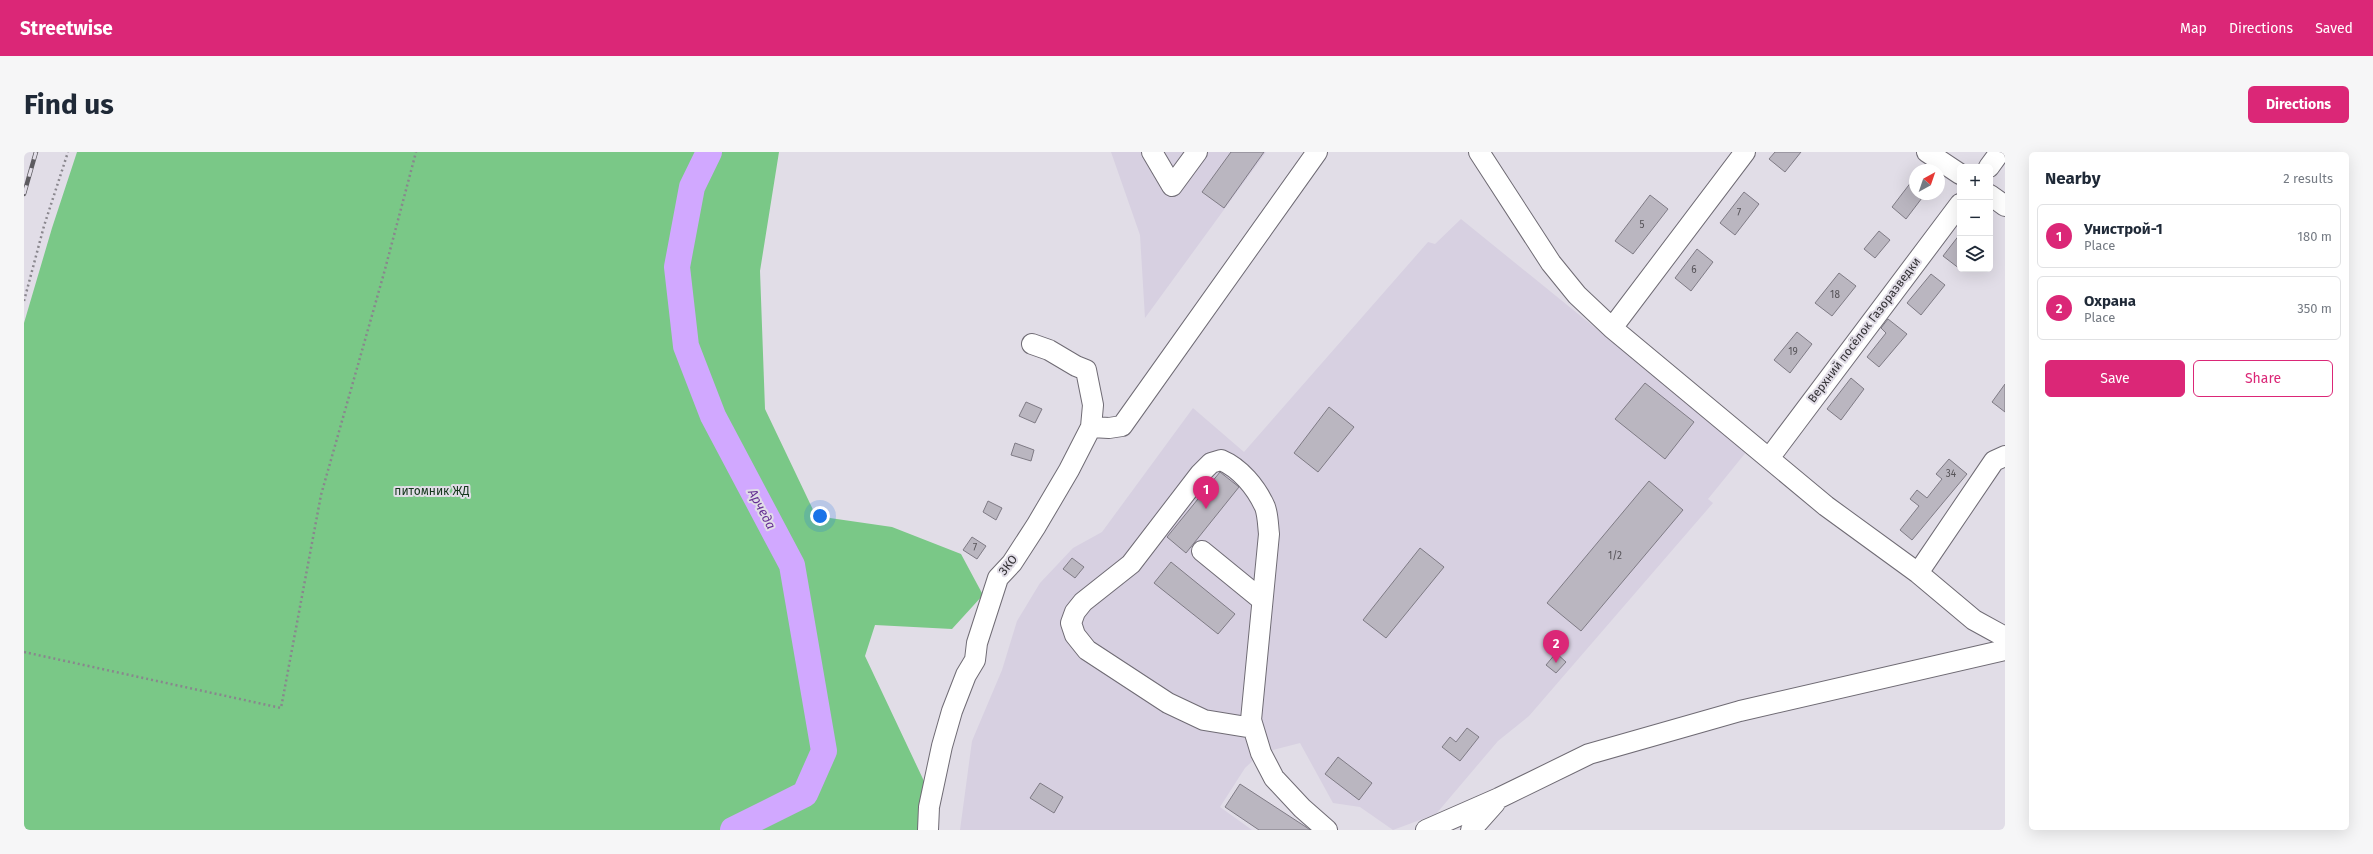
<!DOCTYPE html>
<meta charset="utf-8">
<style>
:root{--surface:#fff;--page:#f6f6f7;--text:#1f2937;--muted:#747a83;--line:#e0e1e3;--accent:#db2777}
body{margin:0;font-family:"Fira Sans",sans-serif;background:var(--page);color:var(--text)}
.controls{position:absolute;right:12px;top:12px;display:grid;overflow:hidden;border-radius:6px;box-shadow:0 4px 16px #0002}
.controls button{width:36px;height:36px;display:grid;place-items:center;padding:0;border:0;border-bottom:1px solid var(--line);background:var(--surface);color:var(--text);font:20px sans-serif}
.compass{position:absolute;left:1885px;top:12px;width:36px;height:36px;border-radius:50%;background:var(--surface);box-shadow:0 4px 16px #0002;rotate:40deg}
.you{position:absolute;left:796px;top:364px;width:14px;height:14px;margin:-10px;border:3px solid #fff;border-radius:50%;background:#1a73e8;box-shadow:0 0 0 6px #1a73e833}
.badge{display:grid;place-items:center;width:26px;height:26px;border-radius:50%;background:var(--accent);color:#fff;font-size:13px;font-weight:700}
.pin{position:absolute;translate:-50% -33px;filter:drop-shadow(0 1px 2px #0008)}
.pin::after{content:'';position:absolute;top:21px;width:14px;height:12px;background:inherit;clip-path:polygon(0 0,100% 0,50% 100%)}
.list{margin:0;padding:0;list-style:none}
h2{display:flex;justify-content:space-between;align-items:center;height:52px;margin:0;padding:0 16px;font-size:17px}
h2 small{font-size:13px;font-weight:400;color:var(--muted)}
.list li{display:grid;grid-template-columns:26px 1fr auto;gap:12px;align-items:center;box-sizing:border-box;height:64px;margin:0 8px 8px;padding:0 8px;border:1px solid var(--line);border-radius:6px}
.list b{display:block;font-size:15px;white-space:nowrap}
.list p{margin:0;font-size:13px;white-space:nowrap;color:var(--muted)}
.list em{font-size:13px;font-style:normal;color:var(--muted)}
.actions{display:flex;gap:8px;padding:12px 16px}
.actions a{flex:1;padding:9px 0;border:1px solid var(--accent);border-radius:6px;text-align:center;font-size:14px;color:var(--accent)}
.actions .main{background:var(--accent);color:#fff}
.icon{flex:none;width:22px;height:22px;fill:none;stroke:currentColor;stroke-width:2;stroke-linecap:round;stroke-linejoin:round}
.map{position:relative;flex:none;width:1981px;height:678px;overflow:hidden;border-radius:6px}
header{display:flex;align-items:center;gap:24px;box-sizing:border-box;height:56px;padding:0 20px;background:var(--accent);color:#fff}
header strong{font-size:19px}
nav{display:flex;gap:22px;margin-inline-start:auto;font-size:14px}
.intro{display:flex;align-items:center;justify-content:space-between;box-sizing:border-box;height:96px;padding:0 24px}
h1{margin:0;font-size:28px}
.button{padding:10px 18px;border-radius:6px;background:var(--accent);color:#fff;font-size:14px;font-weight:700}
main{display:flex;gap:24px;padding:0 24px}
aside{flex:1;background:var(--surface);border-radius:6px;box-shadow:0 4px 16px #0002}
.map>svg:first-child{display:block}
.built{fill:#d7d0e1}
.green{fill:#7ac887}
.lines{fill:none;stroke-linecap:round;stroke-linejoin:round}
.river{stroke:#d1a8ff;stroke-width:26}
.building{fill:#bab6c0;stroke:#7f7b85}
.minor-casing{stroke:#6f6b74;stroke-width:22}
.path{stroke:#89868d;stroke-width:2.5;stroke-dasharray:2 3;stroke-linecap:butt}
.minor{stroke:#fff;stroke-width:20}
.rail-casing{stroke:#5d5b60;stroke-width:4.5}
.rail{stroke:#e1dde7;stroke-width:3;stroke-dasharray:9;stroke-linecap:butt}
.labels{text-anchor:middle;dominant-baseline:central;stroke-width:4;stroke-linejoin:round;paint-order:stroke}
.number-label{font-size:10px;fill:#565358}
.street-label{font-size:12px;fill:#343236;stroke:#e1dde7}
.park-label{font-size:12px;fill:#14361b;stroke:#e1dde7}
.water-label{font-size:13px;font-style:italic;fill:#673194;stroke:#e1dde7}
</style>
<header>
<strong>Streetwise</strong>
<nav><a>Map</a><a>Directions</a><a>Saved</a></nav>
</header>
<div class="intro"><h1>Find us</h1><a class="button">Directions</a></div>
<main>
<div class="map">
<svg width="1981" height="678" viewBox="0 0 1981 678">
<rect width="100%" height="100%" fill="#e1dde7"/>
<path class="built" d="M1087,0H1242L1121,166L1116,83Z
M1437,67L1723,299L1684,347L1689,351L1505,564L1474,589L1412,662L1369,678L1336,655L1309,651L1276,591L1237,601L1221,616L1196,655L1228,678H936L948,589L978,518L993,469L1016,431L1049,396L1078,380L1169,256L1220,300L1404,90L1411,92Z"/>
<path class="green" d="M53,0H755L736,119L741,257L792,364L868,375L937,402L959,443L928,477L851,473L841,504L907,644L909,678H0V171L28,76Z"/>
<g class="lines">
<path class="river" d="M685,0L668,35L653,115L662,194L689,264L768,413L800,599L781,642L709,678"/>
</g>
<path class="building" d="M1207,0H1240L1200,56L1178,40Z
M1751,0H1777L1761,20L1745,7Z
M1891,25V42H1901L1882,67L1868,55Z
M1720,40L1735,52L1711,83L1696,71Z
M1626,43L1644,57L1609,102L1591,89Z
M1855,79L1866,88L1851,106L1840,97Z
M1936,82V117L1919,104Z
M1673,97L1689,110L1667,139L1651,126Z
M1815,121L1832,134L1808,164L1791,151Z
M1907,122L1921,133L1897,163L1883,151Z
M1864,167L1883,182L1855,215L1843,205L1862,181L1857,176Z
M1773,180L1788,192L1766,221L1750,208Z
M1827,226L1840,237L1817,268L1803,257Z
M1621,231L1670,270L1641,307L1591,267Z
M1981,232V260L1968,250Z
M1002,250L1018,257L1011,271L995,264Z
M1305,255L1330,275L1294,320L1270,301Z
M991,291L1010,298L1007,309L987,303Z
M1925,307L1943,322L1888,388L1876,378L1895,354L1886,347L1893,338L1903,346L1918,327L1912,322Z
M1196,320L1215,335L1162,401L1143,385Z
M1625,329L1659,358L1557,479L1523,451Z
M964,349L978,356L972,368L959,360Z
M948,385L962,394L953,407L939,398Z
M1396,396L1420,415L1362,486L1339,468Z
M1048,406L1060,415L1051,426L1039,417Z
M1147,410L1211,462L1194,482L1130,431Z
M1532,501L1542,510L1532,521L1522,513Z
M1443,576L1455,585L1436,609L1418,595L1426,585L1432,590Z
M1314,605L1348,631L1335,648L1301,622Z
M1016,631L1039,645L1030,661L1006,646Z
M1216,632L1282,675L1286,678H1235L1201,655Z"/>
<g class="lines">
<defs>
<path id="minor" d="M1128,0L1148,34L1173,0
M1455,0L1527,111L1553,143L1588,176L1802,354L1894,421L1950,468L1981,485
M1903,0L1936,22
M1965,15L1976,0
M1966,43L1981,54
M1588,176L1721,0
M1067,275L1085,276L1098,274L1293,0
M1746,305L1936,52
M1178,399L1238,448
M1894,421L1970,309L1981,304
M1229,576L1180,568L1144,551L1063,498L1051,483L1047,471L1051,460L1059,450L1107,412L1176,322L1187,311L1197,308C1216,316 1232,335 1241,355C1244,363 1244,374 1245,382L1227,568L1237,601L1250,626L1278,656L1303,678
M904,678L905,655L918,594L928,559L942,523L951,508L953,491L974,426L988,411L1012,374L1045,318L1067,275L1069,253L1062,218L1052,214L1025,198L1008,192
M1402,678L1475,646L1565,602L1716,559L1981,498
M1447,678L1471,651"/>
</defs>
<use href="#minor" class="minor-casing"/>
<path class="path" d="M0,149L20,74L44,0
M0,500L257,556L297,343L360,121L392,0"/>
<use href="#minor" class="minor"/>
<defs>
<path id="rail" d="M0,42L12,0"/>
</defs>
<use href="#rail" class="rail-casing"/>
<use href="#rail" class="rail"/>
</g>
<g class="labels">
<g class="number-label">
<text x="1715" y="61">7</text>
<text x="1618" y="73">5</text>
<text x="1670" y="118">6</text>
<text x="1811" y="143">18</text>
<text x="1769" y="200">19</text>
<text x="1927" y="322">34</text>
<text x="951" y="396">7</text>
<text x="1591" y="404">1/2</text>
</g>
<g class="street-label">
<text transform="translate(1840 178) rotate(-53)">Верхний посёлок Газоразведки</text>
<text transform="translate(984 413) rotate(-52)">ЗКО</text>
</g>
<g class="park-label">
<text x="408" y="339">питомник ЖД</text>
</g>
<g class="water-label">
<text transform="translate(738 357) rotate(62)">Арчеда</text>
</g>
</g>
</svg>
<div class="controls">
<button>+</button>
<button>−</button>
<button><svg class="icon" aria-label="layers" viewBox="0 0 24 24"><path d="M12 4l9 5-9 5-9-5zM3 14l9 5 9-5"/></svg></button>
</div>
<svg class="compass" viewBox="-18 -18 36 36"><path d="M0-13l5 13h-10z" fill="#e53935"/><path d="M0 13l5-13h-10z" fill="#747a83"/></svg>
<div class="you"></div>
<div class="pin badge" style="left:1182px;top:357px">1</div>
<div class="pin badge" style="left:1532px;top:511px">2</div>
</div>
<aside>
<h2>Nearby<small>2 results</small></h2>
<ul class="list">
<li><span class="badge">1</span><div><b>Унистрой-1</b><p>Place</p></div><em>180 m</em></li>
<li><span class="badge">2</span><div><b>Охрана</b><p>Place</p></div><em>350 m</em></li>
</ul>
<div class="actions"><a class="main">Save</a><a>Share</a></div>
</aside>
</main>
